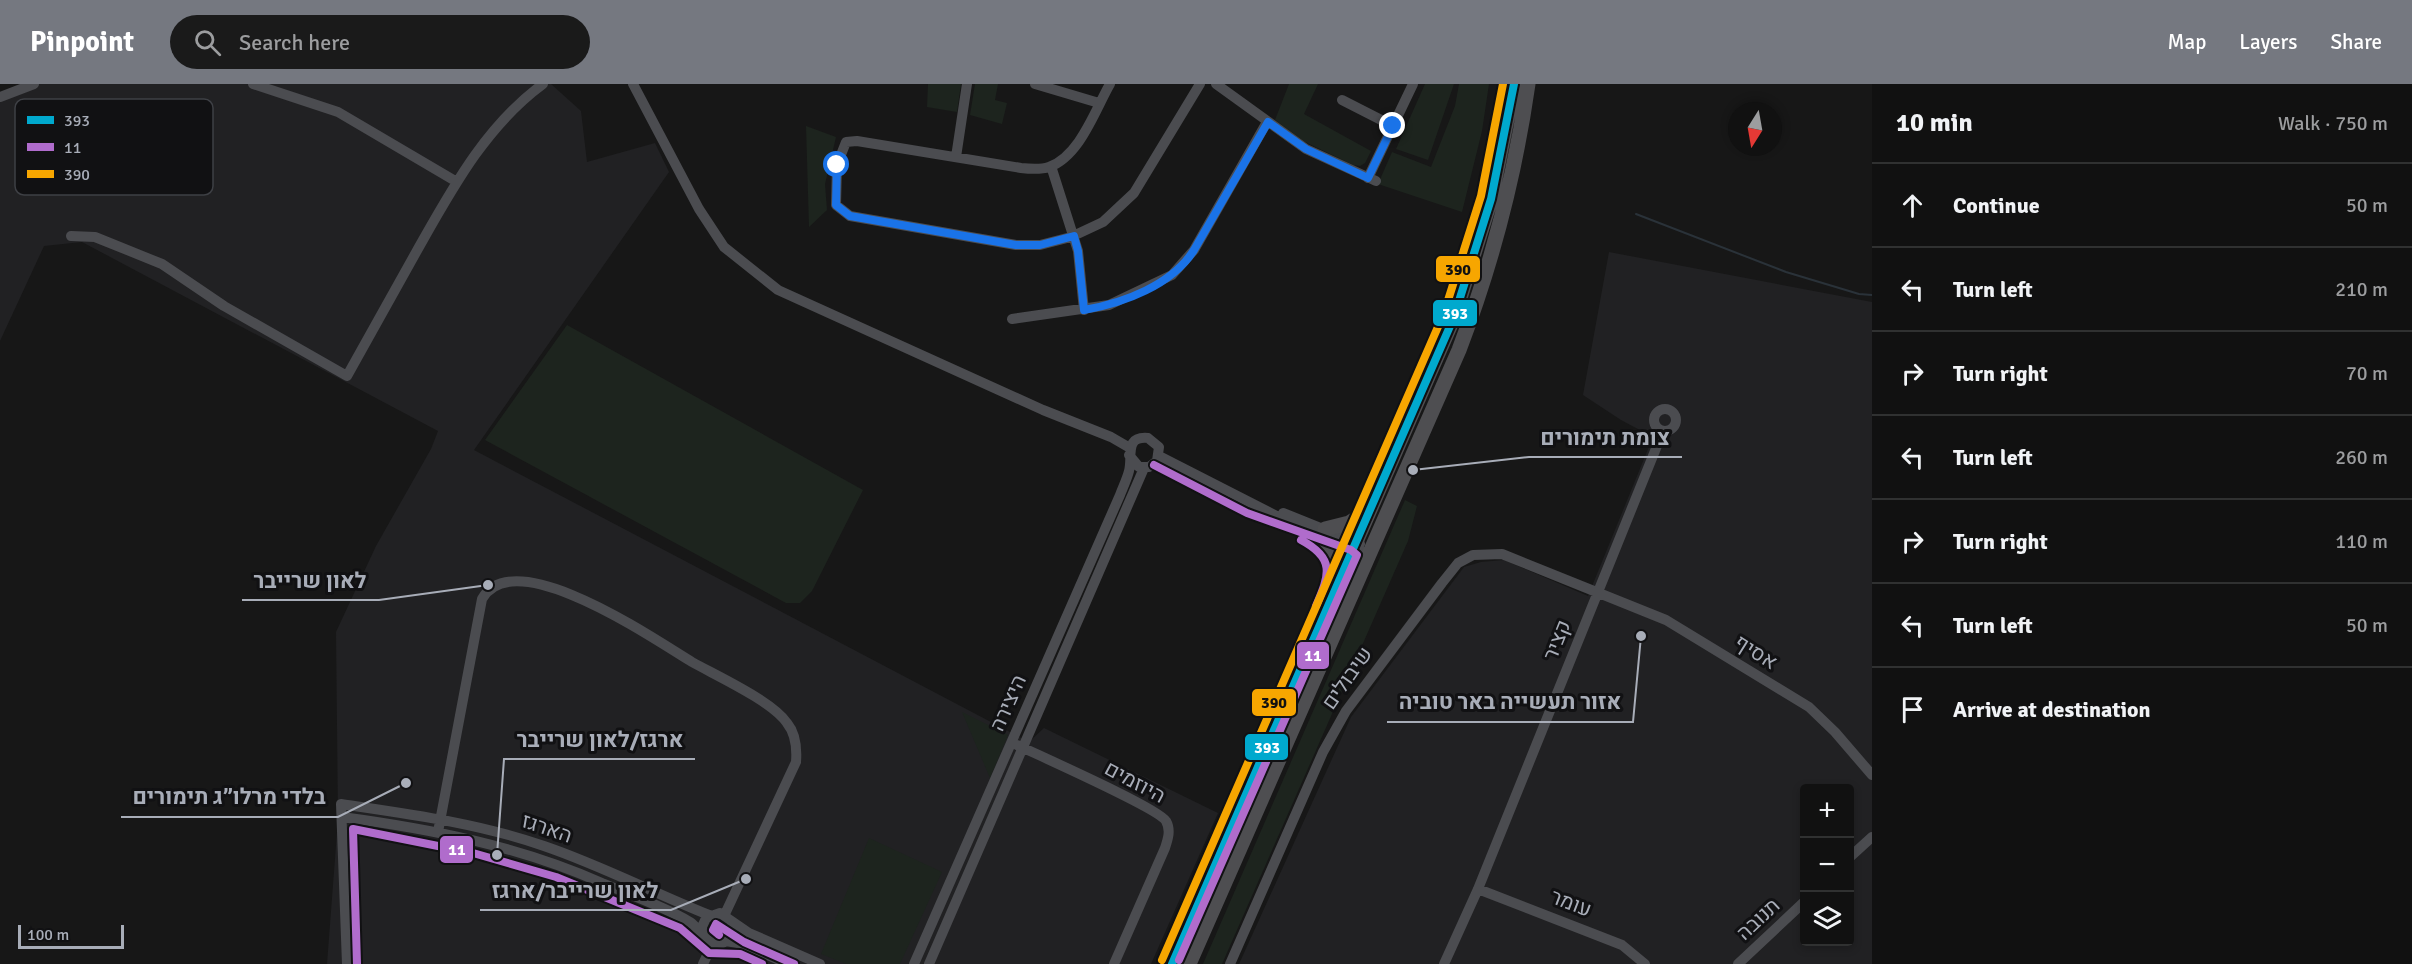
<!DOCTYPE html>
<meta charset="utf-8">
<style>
:root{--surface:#111;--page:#1a1a1a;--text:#f1f3f6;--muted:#9c9d9f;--line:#303131;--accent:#757880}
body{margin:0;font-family:Signika,Heebo,sans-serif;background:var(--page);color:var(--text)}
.controls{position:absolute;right:18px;bottom:18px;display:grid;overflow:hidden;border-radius:6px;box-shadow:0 3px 9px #0003}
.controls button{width:54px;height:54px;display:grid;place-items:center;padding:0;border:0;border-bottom:2px solid var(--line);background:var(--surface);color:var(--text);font:30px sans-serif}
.compass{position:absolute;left:1728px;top:18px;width:54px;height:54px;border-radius:50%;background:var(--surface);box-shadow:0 3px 9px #0003;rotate:191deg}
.scale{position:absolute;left:18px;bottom:15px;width:106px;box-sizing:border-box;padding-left:6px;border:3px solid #a8adb8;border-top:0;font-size:16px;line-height:21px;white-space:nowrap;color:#a8adb8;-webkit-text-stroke:4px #111113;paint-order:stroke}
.stop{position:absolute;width:18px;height:18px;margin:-14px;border:4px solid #1a73e8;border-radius:50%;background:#fff}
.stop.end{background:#1a73e8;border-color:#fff;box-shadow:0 2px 6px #0008}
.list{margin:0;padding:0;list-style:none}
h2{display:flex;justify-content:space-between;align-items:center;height:78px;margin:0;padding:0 24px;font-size:26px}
h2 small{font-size:20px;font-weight:400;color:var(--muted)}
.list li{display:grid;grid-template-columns:39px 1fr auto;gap:18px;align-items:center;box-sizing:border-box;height:84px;padding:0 24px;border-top:2px solid var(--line)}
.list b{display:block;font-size:22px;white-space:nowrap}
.list em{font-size:20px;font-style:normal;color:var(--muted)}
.icon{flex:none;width:33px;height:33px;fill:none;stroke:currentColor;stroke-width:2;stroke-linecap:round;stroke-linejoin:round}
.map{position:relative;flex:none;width:1872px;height:880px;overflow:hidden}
header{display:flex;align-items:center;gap:36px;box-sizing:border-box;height:84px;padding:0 30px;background:var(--accent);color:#fff}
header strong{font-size:28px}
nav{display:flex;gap:33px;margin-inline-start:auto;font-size:21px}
.search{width:420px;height:54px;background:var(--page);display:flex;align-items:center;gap:15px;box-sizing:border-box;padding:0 21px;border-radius:33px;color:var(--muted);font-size:22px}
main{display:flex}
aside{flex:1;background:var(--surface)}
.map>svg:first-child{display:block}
.built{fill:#212123;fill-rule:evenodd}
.green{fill:#1d241e}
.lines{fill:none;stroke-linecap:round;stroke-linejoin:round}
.stream{stroke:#2a3239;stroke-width:2}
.minor{stroke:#4b4c50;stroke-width:10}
.highway{stroke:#4e4e51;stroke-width:15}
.bus-1-casing{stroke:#111113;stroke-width:12}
.bus-2-casing{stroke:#111113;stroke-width:12}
.bus-3-casing{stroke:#111113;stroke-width:12}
.bus-1{stroke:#00a9ce;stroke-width:8}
.bus-2{stroke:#b06ccc;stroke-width:8}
.bus-3{stroke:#f7a600;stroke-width:8}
.route{stroke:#1a73e8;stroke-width:8}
.labels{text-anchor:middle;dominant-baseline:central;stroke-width:6;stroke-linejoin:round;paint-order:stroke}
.street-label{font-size:21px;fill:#a8adb8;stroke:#111113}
.key{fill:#111113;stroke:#3e4045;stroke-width:1.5}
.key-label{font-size:16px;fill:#a8adb8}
.leader{fill:none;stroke:#a8adb8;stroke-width:2}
.callout-dot{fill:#a8adb8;stroke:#111113;stroke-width:2}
.callout-label{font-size:22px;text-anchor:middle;font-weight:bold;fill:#a8adb8;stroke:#111113;stroke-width:6;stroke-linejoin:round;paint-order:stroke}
.line-badge{stroke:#111113;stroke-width:2}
.badge-label{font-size:16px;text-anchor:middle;font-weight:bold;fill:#fff}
.pale-badge-label{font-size:16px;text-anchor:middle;font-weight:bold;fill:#111}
</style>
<header>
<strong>Pinpoint</strong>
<div class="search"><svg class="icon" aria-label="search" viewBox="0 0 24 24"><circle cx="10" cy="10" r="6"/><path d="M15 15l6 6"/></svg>Search here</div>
<nav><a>Map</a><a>Layers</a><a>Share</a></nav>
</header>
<main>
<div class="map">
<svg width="1872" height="880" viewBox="0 0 1872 880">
<rect width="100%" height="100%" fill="#171717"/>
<path class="built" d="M34,0H551L581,27L587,78L655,59L669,88L474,366L1029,658L1044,644L1218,729L1151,880H327L338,735L336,548L376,462L431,365L438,347L82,158L44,162L0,257V13Z
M1609,168L1872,218V880H1239L1351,633L1464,483L1481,478L1504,476L1588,512L1653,353L1621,336L1583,311ZM1804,704H1850V858H1804Z"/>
<path class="green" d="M928,0H961L957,28L927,23Z
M975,0H998L995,16L1007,19L1002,40L970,31Z
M1289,0H1318L1304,30L1371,67L1365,79L1360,82L1353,81L1303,57L1275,36Z
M1425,0H1454L1428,76L1396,65Z
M1459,0H1489L1482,47L1462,128L1378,100L1392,68L1431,83L1455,22Z
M806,42L836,53L825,100L827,126L809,143Z
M567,241L863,406L812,507L800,519H786L485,356Z
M1405,416L1417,422L1408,457L1222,880H1203Z
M962,628L1008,651L990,694Z
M869,754L942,788L900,880H846L821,870Z"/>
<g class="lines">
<path class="stream" d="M1636,130L1786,188L1859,210L1872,211"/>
<path class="minor" d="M253,0L338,28L457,98
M633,0L699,125L724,163L778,206L1043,326L1111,353L1130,364
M1035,0L1099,19
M1110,0C1095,26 1080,72 1049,83C1040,86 1030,85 1021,84L857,57L846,58L837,81L836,121L850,132L1016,161H1040L1071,153L1103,138L1134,109L1200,0
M1216,0L1306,65L1376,97
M0,13L34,0
M1342,16L1393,42
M956,73L967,0
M1051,82L1078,167L1084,226
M1368,94L1413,0
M71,152L95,153L162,180L224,222L347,292C371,249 395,206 419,163C453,103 486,42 543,0
M1012,235L1109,221L1172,191L1194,166L1267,38
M1654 336a11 11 0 1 1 22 0a11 11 0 1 1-22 0Z
M1159,372L1306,447L1352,466L1370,468
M1283,429L1360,460
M1017,661C1040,672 1158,724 1166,737C1171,746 1168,755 1165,764L1114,880
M342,733C431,745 519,762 602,799C631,811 663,822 690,838C698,843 703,856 713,859C727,863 736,849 731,837
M438,748L482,515C514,458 654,555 692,578C717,592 772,617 787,639C796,650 797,665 796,678L725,830
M1850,773L1872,753
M1478,805L1622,861L1645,880
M704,852L702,843L706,834L720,829L749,849L820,880
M726,857L743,860L788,880
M347,880L341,720C409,730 478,739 544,762C600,781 654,809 709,831
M703,880L713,859
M914,880L1120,411C1123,403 1127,395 1129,387C1133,372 1124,352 1148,354L1159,363L1157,377L1149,383H1139L1129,371
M929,880L1144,384
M1230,880L1323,668L1346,627L1442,499L1458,479L1473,471L1502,470L1666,536L1809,623L1835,648L1872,691
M1444,880L1478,805L1663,347
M1738,880L1804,818"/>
<path class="highway" d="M1325,445L1349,439L1369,426
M1321,453L1335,471L1339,496
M1172,880L1454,233L1491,115L1514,0
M1189,880L1459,266C1492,180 1515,91 1528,0"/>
<defs>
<path id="bus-1" d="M1172,880L1454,233L1491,115L1514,0"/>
<path id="bus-2" d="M1154,381L1247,429L1351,466L1357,471L1179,876
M1301,456C1335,474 1330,490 1316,522
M719,851L713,846L716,840L744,858L794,880
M357,880L353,745L473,769L556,793L680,844L709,869L740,870L762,880"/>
<path id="bus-3" d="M1162,876L1444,229L1481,112L1503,0"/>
</defs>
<use href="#bus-1" class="bus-1-casing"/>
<use href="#bus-2" class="bus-2-casing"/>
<use href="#bus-3" class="bus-3-casing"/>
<use href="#bus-1" class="bus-1"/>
<use href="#bus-2" class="bus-2"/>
<use href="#bus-3" class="bus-3"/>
</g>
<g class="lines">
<path class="route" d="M837,81L836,121L850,132L1016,161H1040L1074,152L1078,167L1084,226C1124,219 1172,201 1194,166L1268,38L1306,65L1368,94L1393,42"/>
</g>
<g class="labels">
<g class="street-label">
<text transform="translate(1557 556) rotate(-68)">קציר</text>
<text transform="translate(1756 568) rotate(32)">אסיף</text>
<text transform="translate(1347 594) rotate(-55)">שיבולים</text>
<text transform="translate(1008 619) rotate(-66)">היצירה</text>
<text transform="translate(1135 698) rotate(28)">היוזמים</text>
<text transform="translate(547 744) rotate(19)">הארגז</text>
<text transform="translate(1571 819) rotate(21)">עומר</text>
<text transform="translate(1758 835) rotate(-43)">תנובה</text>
</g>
</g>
<rect x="15" y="15" width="198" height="96" rx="9" class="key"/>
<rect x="27" y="32" width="27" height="8" fill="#00a9ce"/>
<rect x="27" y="59" width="27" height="8" fill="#b06ccc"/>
<rect x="27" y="86" width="27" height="8" fill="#f7a600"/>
<g class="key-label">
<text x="64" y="42">393</text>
<text x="64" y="69">11</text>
<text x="64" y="96">390</text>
</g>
<path class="leader" d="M1413 386L1529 373H1682M488 501L379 516H242M1641 552L1633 638H1387M497 771L504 675H695M406 699L338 733H121M746 795L671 826H480"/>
<g class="callout-dot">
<circle cx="1413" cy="386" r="6"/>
<circle cx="488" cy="501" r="6"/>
<circle cx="1641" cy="552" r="6"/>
<circle cx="497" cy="771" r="6"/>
<circle cx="406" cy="699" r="6"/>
<circle cx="746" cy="795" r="6"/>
</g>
<g class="callout-label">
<text x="1605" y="361">צומת תימורים</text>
<text x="310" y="504">לאון שרייבר</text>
<text x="1510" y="625">אזור תעשייה באר טוביה</text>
<text x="600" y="663">ארגז/לאון שרייבר</text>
<text x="229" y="720">בלדי מרלו״ג תימורים</text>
<text x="575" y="814">לאון שרייבר/ארגז</text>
</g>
<g class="line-badge">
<rect x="1435" y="171" width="46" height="28" rx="6" fill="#f7a600"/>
<rect x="1432" y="215" width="46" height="28" rx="6" fill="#00a9ce"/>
<rect x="1296" y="557" width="34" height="29" rx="6" fill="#b06ccc"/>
<rect x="1251" y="604" width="46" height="29" rx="6" fill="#f7a600"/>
<rect x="1244" y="649" width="45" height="28" rx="6" fill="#00a9ce"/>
<rect x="439" y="751" width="35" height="29" rx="6" fill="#b06ccc"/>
</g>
<g class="badge-label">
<text x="1455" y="235">393</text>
<text x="1313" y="577">11</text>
<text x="1267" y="669">393</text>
<text x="457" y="771">11</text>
</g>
<g class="pale-badge-label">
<text x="1458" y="191">390</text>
<text x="1274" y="624">390</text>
</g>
</svg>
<div class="controls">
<button>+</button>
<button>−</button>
<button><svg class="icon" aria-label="layers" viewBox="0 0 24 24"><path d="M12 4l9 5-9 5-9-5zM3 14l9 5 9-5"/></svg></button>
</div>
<svg class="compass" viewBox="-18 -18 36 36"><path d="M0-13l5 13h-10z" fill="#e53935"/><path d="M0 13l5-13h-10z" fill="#9c9d9f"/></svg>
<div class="scale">100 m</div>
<div class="stop" style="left:837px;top:81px"></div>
<div class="stop end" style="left:1393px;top:42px"></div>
</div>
<aside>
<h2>10 min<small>Walk · 750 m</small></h2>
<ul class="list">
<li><svg class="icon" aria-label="ahead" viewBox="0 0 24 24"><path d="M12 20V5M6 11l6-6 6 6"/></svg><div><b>Continue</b></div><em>50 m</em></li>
<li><svg class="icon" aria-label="left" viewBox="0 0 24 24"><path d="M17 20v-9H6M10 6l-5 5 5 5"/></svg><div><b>Turn left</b></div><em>210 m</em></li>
<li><svg class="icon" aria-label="right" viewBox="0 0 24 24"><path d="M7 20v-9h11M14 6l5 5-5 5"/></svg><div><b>Turn right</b></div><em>70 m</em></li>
<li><svg class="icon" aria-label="left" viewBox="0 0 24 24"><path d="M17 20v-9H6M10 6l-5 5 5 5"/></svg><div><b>Turn left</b></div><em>260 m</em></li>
<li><svg class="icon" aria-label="right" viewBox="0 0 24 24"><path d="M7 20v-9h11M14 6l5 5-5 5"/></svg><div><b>Turn right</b></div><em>110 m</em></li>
<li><svg class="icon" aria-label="left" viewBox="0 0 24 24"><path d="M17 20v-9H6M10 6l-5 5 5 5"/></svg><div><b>Turn left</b></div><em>50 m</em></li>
<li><svg class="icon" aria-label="arrive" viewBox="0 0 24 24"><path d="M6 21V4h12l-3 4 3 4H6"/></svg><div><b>Arrive at destination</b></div></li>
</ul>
</aside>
</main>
